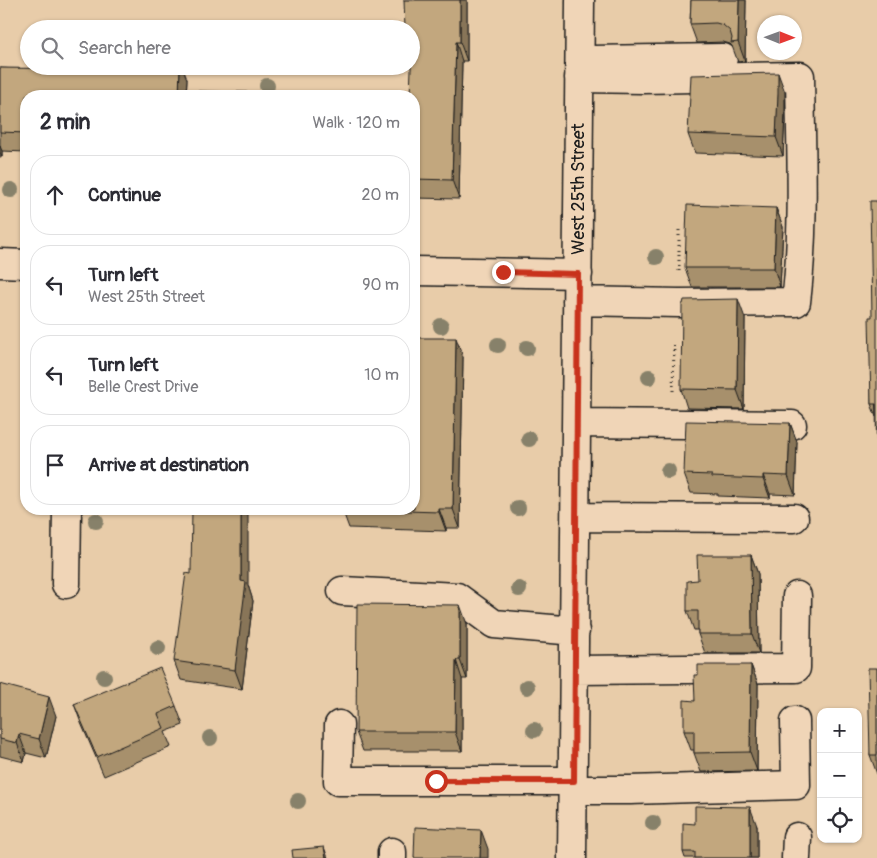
<!DOCTYPE html>
<meta charset="utf-8">
<style>
:root{--surface:#fff;--page:#f2f2f3;--text:#2b2b33;--muted:#7c7c81;--line:#e1e1e2}
body{margin:0;font-family:Pangolin,sans-serif;background:var(--page);color:var(--text)}
.controls{position:absolute;right:15px;bottom:15px;display:grid;overflow:hidden;border-radius:10px;box-shadow:0 1px 4px #0004}
.controls button{width:45px;height:45px;display:grid;place-items:center;padding:0;border:0;border-bottom:1px solid var(--line);background:var(--surface);color:var(--text);font:25px sans-serif}
.compass{position:absolute;left:757px;top:15px;width:45px;height:45px;border-radius:50%;background:var(--surface);box-shadow:0 1px 4px #0004;rotate:91deg}
.stop{position:absolute;width:15px;height:15px;margin:-11px;border:4px solid #c8321e;border-radius:50%;background:#fff}
.stop.end{background:#c8321e;border-color:#fff;box-shadow:0 1px 5px #0008}
.list{margin:0;padding:0;list-style:none}
h2{display:flex;justify-content:space-between;align-items:center;height:65px;margin:0;padding:0 20px;font-size:21px}
h2 small{font-size:16px;font-weight:400;color:var(--muted)}
.list li{display:grid;grid-template-columns:32px 1fr auto;gap:15px;align-items:center;box-sizing:border-box;height:80px;margin:0 10px 10px;padding:0 10px;border:1px solid var(--line);border-radius:20px}
.list b{display:block;font-size:19px;white-space:nowrap}
.list p{margin:0;font-size:16px;white-space:nowrap;color:var(--muted)}
.list em{font-size:16px;font-style:normal;color:var(--muted)}
.icon{flex:none;width:28px;height:28px;fill:none;stroke:currentColor;stroke-width:2;stroke-linecap:round;stroke-linejoin:round}
.map{position:relative;flex:none;width:877px;height:858px;overflow:hidden}
.search{position:absolute;background:var(--surface);box-shadow:0 1px 4px #0004;left:20px;top:20px;width:400px;height:55px;display:flex;align-items:center;gap:12px;box-sizing:border-box;padding:0 18px;border-radius:28px;color:var(--muted);font-size:19px}
.panel{position:absolute;background:var(--surface);box-shadow:0 1px 4px #0004;left:20px;top:90px;width:400px;height:425px;border-radius:20px}
.map>svg:first-child{display:block}
.lines{fill:none;stroke-linecap:round;stroke-linejoin:round}
.minor-casing{stroke:#1c1c1c;stroke-width:31}
.path{stroke:#1c1c1c;stroke-width:3;stroke-dasharray:1 4;stroke-linecap:butt}
.minor{stroke:#f0d5b7;stroke-width:28}
.tree{fill:#87816a}
.wall{fill:#a7906c;stroke:#1c1c1c}
.shaded-wall{fill:#887558;stroke:#1c1c1c}
.building{fill:#c2a77e;stroke:#1c1c1c}
.route{stroke:#c8321e;stroke-width:6}
.labels{text-anchor:middle;dominant-baseline:central;stroke-width:4;stroke-linejoin:round;paint-order:stroke}
.street-label{font-size:18px;fill:#1c1c1c;stroke:#f0d5b7}
</style>
<div class="map">
<svg width="877" height="858" viewBox="0 0 877 858">
<rect width="100%" height="100%" fill="#e8cca9"/>
<filter id="ink" filterUnits="userSpaceOnUse"><feTurbulence type="fractalNoise" baseFrequency=".02" numOctaves="2"/><feDisplacementMap in="SourceGraphic" scale="10" xChannelSelector="R" yChannelSelector="G"/><feConvolveMatrix kernelMatrix="1 2 1 2 8 2 1 2 1" color-interpolation-filters="sRGB"/></filter>
<g filter="url(#ink)">
<g class="lines">
<defs>
<path id="minor" d="M591,60L723,58
M0,263L26,264
M414,271L578,274
M577,301L679,303L796,302C805,227 801,151 800,76L643,79L579,78
M577,423L792,425
M576,517L794,518
M66,584L67,509
M342,591L457,597L494,624L575,631
M574,670L796,668L797,596
M339,725L338,781H573
M573,790H630L796,785L795,721
M392,852V858
M572,858L580,0
M796,858L797,837"/>
</defs>
<use href="#minor" class="minor-casing"/>
<path class="path" d="M679,271V226
M673,391L674,344"/>
<use href="#minor" class="minor"/>
</g>
<g class="tree">
<circle cx="267" cy="86" r="8"/>
<circle cx="11" cy="190" r="8"/>
<circle cx="656" cy="257" r="8"/>
<circle cx="441" cy="326" r="8"/>
<circle cx="498" cy="345" r="8"/>
<circle cx="527" cy="348" r="8"/>
<circle cx="649" cy="377" r="8"/>
<circle cx="529" cy="439" r="8"/>
<circle cx="668" cy="471" r="8"/>
<circle cx="518" cy="508" r="8"/>
<circle cx="96" cy="521" r="8"/>
<circle cx="519" cy="589" r="8"/>
<circle cx="158" cy="648" r="8"/>
<circle cx="104" cy="677" r="8"/>
<circle cx="527" cy="687" r="8"/>
<circle cx="534" cy="730" r="8"/>
<circle cx="210" cy="738" r="8"/>
<circle cx="298" cy="801" r="8"/>
<circle cx="653" cy="823" r="8"/>
</g>
<path class="wall" d="M404,0H467V61H462L459,199L415,198L414,195V96L411,62V29Z
M691,0H746L745,61L738,62L732,46L730,44L723,42L697,43L690,24Z
M0,68L187,79L186,96H26V152L2,151V157H0Z
M785,92V113L783,156L695,153L688,134Z
M776,208L783,227L780,287H692L685,268Z
M872,317L876,417L871,404Z
M745,318L744,409L687,408L681,389Z
M463,357L460,528H446V531L349,528L342,509Z
M790,423L797,442L795,495L770,494V498L718,496V494L691,493L684,474Z
M751,555L758,574L759,653H705L698,634V630H694L687,611L698,580Z
M248,585L253,601L242,689L181,680L174,661Z
M467,624V679H462V751H363L356,732Z
M751,665L758,684L757,771L701,772L694,753V750H691L684,731L695,701L698,675Z
M877,668V774L870,755Z
M0,684L56,716L46,758L26,753L24,762L0,756Z
M74,704L176,706L183,725L165,732L171,747L104,776L81,723Z
M757,826V858H685L683,852Z"/>
<path class="shaded-wall" d="M460,0H467V61L460,42Z
M739,0H746L745,61L738,42Z
M456,42L462,61L459,199L452,180Z
M180,66H182L187,79L186,96H179Z
M778,73L785,92V113L783,156L776,137Z
M0,146L2,151V157L0,152Z
M776,208L783,227L780,287L774,268Z
M738,299L745,318L744,409L737,390Z
M456,338L463,357L460,528L453,509Z
M790,423L797,442L795,495L788,476Z
M763,475L770,494V498L763,479Z
M241,509H248V585L253,601L242,689L235,670L241,581Z
M439,509L446,528V531L439,512Z
M751,555L758,574L759,653L752,634Z
M460,605L467,624V679L460,660Z
M456,660L462,679V751L455,732Z
M751,665L758,684L757,771L750,752Z
M49,697L56,716L46,758L39,739Z
M19,734L26,753L24,762L17,743Z
M750,807L757,826V858H750Z
M481,830L488,849V858H480Z
M324,847L328,858H326Z"/>
<path class="building" d="M404,0H460V42H456L452,180L414,179V96H410L412,43L411,29H405Z
M691,0H739L738,42L731,43L732,38L730,31L723,25L716,23L690,24Z
M83,66H180L179,96H26V133L0,132V68L83,69Z
M778,73V94L776,137L688,134L691,75Z
M198,91L294,93V96H198Z
M870,201H877V481L876,404H871L869,317H872Z
M687,205L776,208L774,268H685Z
M738,299L737,390L681,389L682,304H683L684,300Z
M414,338H456L453,509H439V512L342,509H414Z
M686,421L790,423L788,476L763,475V479L712,477V475L684,474Z
M192,509H241V581L246,582L235,670L174,661L186,573L191,574Z
M697,555H751L752,634H698V611H687V581L698,580Z
M357,604L460,605V660H456L455,732H356Z
M698,665H751L750,752L694,753V731H684V700L695,701L694,675H698Z
M160,668L176,706L158,714L164,728L97,757L74,704Z
M868,668H877V755H870Z
M0,684L49,697L39,739L19,734L17,743L0,739Z
M695,806L750,807V858H695V852H683V823L695,824Z
M415,827L481,830L480,858H414Z
M324,847L326,858H293L292,850Z"/>
</g>
<g class="lines" filter="url(#ink)">
<path class="route" d="M436,781H574L578,274L503,272"/>
</g>
<g class="labels">
<g class="street-label">
<text transform="translate(578 189) rotate(-90)">West 25th Street</text>
</g>
</g>
</svg>
<div class="controls">
<button>+</button>
<button>−</button>
<button><svg class="icon" aria-label="locate" viewBox="0 0 24 24"><circle cx="12" cy="12" r="6"/><path d="M12 2v4M12 18v4M2 12h4M18 12h4"/></svg></button>
</div>
<svg class="compass" viewBox="-18 -18 36 36"><path d="M0-13l5 13h-10z" fill="#e53935"/><path d="M0 13l5-13h-10z" fill="#7c7c81"/></svg>
<div class="stop" style="left:436px;top:781px"></div>
<div class="stop end" style="left:503px;top:272px"></div>
<div class="search"><svg class="icon" aria-label="search" viewBox="0 0 24 24"><circle cx="10" cy="10" r="6"/><path d="M15 15l6 6"/></svg>Search here</div>
<section class="panel">
<h2>2 min<small>Walk · 120 m</small></h2>
<ul class="list">
<li><svg class="icon" aria-label="ahead" viewBox="0 0 24 24"><path d="M12 20V5M6 11l6-6 6 6"/></svg><div><b>Continue</b></div><em>20 m</em></li>
<li><svg class="icon" aria-label="left" viewBox="0 0 24 24"><path d="M17 20v-9H6M10 6l-5 5 5 5"/></svg><div><b>Turn left</b><p>West 25th Street</p></div><em>90 m</em></li>
<li><svg class="icon" aria-label="left" viewBox="0 0 24 24"><path d="M17 20v-9H6M10 6l-5 5 5 5"/></svg><div><b>Turn left</b><p>Belle Crest Drive</p></div><em>10 m</em></li>
<li><svg class="icon" aria-label="arrive" viewBox="0 0 24 24"><path d="M6 21V4h12l-3 4 3 4H6"/></svg><div><b>Arrive at destination</b></div></li>
</ul>
</section>
</div>
